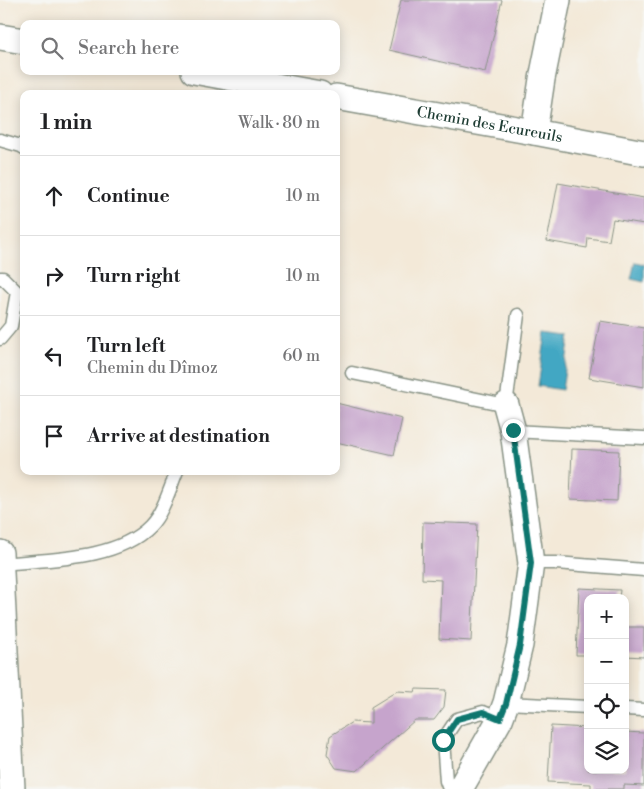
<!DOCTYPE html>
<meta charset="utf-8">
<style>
:root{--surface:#fff;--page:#f6f6f6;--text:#202124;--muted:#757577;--line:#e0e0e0}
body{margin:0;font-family:"Libre Bodoni",serif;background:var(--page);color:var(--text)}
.controls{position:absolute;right:15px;bottom:15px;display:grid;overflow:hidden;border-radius:10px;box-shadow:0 2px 12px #0003}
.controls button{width:45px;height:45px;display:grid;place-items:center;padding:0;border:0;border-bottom:1px solid var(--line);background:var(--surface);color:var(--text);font:25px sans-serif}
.stop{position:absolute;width:15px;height:15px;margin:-11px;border:4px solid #0f766e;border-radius:50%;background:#fff}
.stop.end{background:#0f766e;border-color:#fff;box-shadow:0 1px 5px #0008}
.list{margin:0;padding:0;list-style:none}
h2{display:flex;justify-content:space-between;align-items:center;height:65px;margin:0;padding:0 20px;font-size:21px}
h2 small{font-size:16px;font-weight:400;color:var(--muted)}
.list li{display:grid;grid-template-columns:32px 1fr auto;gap:15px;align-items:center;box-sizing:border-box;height:80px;padding:0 20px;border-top:1px solid var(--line)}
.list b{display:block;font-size:19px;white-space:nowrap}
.list p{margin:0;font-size:16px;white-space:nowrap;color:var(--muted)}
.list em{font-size:16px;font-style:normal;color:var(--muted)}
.icon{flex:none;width:28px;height:28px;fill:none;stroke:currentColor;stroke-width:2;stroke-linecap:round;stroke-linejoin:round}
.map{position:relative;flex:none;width:644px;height:789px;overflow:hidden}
.search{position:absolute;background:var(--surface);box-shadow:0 2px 12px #0003;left:20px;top:20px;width:320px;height:55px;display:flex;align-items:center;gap:12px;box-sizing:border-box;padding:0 18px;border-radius:10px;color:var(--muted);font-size:19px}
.panel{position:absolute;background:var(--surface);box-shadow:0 2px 12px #0003;left:20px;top:90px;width:320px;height:385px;border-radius:10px}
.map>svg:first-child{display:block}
.water{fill:#43a7c3;stroke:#31727c}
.building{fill:#c6a4cc}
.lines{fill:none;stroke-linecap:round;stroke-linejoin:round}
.lane-casing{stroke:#899386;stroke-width:15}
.street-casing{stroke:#899386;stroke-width:28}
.lane{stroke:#fff;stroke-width:12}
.street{stroke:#fff;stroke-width:25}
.route{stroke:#0f766e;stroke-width:6}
.labels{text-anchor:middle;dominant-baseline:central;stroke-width:4;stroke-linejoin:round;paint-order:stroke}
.street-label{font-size:15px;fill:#1f3d34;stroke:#f6f6f2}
</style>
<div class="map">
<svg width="644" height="789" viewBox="0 0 644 789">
<rect width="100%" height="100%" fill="#f6f6f2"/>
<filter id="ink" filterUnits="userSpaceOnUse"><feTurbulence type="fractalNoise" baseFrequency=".02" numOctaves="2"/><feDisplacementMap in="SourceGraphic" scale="10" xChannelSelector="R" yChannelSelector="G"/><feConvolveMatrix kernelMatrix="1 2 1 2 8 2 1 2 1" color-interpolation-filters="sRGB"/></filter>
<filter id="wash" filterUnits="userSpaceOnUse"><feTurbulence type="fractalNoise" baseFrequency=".0096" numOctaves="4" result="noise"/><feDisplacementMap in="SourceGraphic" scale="20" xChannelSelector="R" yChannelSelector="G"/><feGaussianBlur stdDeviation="1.12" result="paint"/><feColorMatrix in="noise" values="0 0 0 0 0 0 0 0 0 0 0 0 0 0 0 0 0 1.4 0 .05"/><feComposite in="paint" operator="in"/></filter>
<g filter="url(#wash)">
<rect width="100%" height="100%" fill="#f3e9d8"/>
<path class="water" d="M635,262L644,264V282L631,279Z
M546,333L570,336L562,390L538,386Z"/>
<g id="blocks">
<path class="building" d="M401,0H502L485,72L389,50Z
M558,183L644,198V224L613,219L609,241L588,238L587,248L547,241Z
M600,321L644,328V387L589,378Z
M336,403L402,419L394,455L336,442Z
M572,449L619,451L617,501L570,499Z
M423,522L477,524L471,641L439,639L441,580L422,579Z
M579,588L620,590L619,598H588V655H576Z
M625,627H644V657L625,656Z
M416,689L446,690L444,707L434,720H415L357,771L336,768L327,754L330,736L352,722L371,723V707L397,691L415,692Z
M551,726L588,728V770H625V732L644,733V786L624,785V789H591V784L548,782Z"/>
</g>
</g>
<g filter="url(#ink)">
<use href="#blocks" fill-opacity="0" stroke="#899386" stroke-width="1"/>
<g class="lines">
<defs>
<path id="lane" d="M0,140L21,146L24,148
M0,278H3L17,292L11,326L0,339
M352,373L506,405L518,315
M513,431L644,438
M531,563H556L644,570
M1,564C46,559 116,561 150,526C163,513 170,488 177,471
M506,703L588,707
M625,709L644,710
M449,789L446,781L443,740L457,719L483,712L500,719"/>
<g id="street">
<path d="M0,37L24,41"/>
<path d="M194,71L320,94"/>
<path id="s1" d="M336,97L534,132L644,153"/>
<path d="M534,132L542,79L558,0"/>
<path d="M0,553L12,789"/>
<path d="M460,789L500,719L506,703L520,645L531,563L513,431L506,405"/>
</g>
</defs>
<use href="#lane" class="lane-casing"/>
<use href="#street" class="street-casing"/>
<use href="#lane" class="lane"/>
<use href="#street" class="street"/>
</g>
</g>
<g class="lines" filter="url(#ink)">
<path class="route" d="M443,740L457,719L483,712L500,719L506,704L520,645L531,563L513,430"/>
</g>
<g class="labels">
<g class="street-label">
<text stroke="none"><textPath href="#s1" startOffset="156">Chemin des Ecureuils</textPath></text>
</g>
</g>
</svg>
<div class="controls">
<button>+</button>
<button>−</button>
<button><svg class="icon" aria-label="locate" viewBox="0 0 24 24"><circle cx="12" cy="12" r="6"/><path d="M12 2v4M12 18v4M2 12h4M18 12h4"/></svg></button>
<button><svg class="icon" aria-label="layers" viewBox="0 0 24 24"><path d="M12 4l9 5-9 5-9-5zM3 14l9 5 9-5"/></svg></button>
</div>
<div class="stop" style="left:443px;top:740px"></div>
<div class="stop end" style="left:513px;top:430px"></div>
<div class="search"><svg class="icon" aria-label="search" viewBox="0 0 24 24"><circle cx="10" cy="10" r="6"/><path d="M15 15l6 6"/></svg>Search here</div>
<section class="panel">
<h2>1 min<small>Walk · 80 m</small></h2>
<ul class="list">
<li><svg class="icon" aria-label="ahead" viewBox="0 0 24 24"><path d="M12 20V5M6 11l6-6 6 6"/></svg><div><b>Continue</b></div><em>10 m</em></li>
<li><svg class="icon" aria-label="right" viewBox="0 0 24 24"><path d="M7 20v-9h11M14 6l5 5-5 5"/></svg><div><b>Turn right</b></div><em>10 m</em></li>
<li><svg class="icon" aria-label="left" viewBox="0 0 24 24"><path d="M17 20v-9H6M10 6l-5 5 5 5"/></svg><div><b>Turn left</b><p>Chemin du Dîmoz</p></div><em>60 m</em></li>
<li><svg class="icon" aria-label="arrive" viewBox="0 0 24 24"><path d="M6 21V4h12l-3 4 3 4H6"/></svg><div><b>Arrive at destination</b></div></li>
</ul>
</section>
</div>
